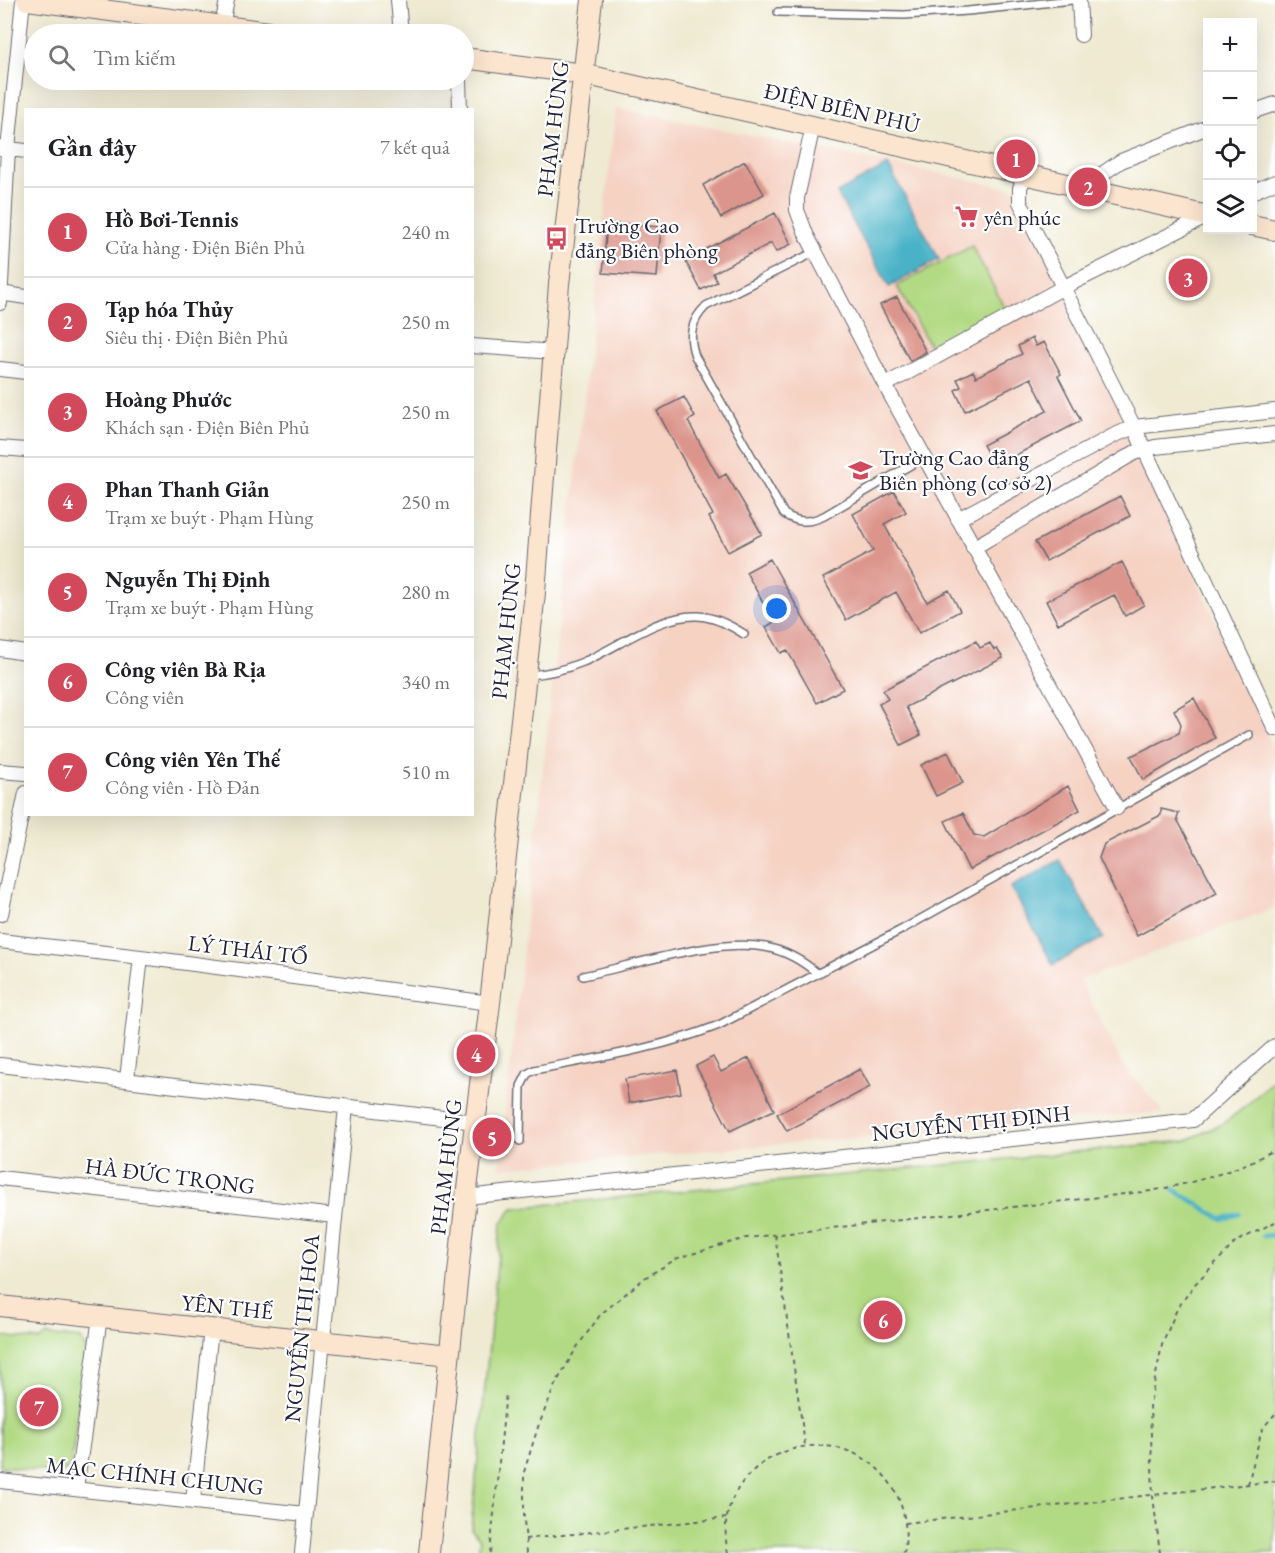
<!DOCTYPE html>
<html lang="vi">
<meta charset="utf-8">
<style>
:root{--surface:#fff;--page:#f2f2f2;--text:#202124;--muted:#757577;--line:#e0e0e0;--accent:#d1495b}
body{margin:0;font-family:"EB Garamond",serif;background:var(--page);color:var(--text)}
.controls{position:absolute;right:18px;top:18px;display:grid;overflow:hidden;border-radius:0px;box-shadow:0 6px 24px #0002}
.controls button{width:54px;height:54px;display:grid;place-items:center;padding:0;border:0;border-bottom:2px solid var(--line);background:var(--surface);color:var(--text);font:30px sans-serif}
.you{position:absolute;left:777px;top:609px;width:21px;height:21px;margin:-15px;border:4px solid #fff;border-radius:50%;background:#1a73e8;box-shadow:0 0 0 9px #1a73e833}
.badge{display:grid;place-items:center;width:39px;height:39px;border-radius:50%;background:var(--accent);color:#fff;font-size:20px;font-weight:700}
.pin{position:absolute;translate:-50% -50%;border:3px solid #fff;box-shadow:0 2px 6px #0006}
.list{margin:0;padding:0;list-style:none}
h2{display:flex;justify-content:space-between;align-items:center;height:78px;margin:0;padding:0 24px;font-size:26px}
h2 small{font-size:20px;font-weight:400;color:var(--muted)}
.list li{display:grid;grid-template-columns:39px 1fr auto;gap:18px;align-items:center;box-sizing:border-box;height:90px;padding:0 24px;border-top:2px solid var(--line)}
.list b{display:block;font-size:22px;white-space:nowrap}
.list p{margin:0;font-size:20px;white-space:nowrap;color:var(--muted)}
.list em{font-size:20px;font-style:normal;color:var(--muted)}
.icon{flex:none;width:33px;height:33px;fill:none;stroke:currentColor;stroke-width:2;stroke-linecap:round;stroke-linejoin:round}
.map{position:relative;flex:none;width:1275px;height:1553px;overflow:hidden}
.search{position:absolute;background:var(--surface);box-shadow:0 6px 24px #0002;left:24px;top:24px;width:450px;height:66px;display:flex;align-items:center;gap:15px;box-sizing:border-box;padding:0 21px;border-radius:33px;color:var(--muted);font-size:22px}
.panel{position:absolute;background:var(--surface);box-shadow:0 6px 24px #0002;left:24px;top:108px;width:450px;height:708px;border-radius:0px}
.map>svg:first-child{display:block}
.built{fill:#f5d2c2}
.green{fill:#b2da84;stroke:#6a7e60;stroke-width:1.5}
.water{fill:#49b2c7;stroke:#366a81;stroke-width:1.5}
.lines{fill:none;stroke-linecap:round;stroke-linejoin:round}
.stream{stroke:#49b2c7;stroke-width:4.5}
.building{fill:#dc958c}
.lane-casing{stroke:#6a6870;stroke-width:10}
.street-casing{stroke:#6a6870;stroke-width:16}
.secondary-casing{stroke:#6a6870;stroke-width:22}
.path{stroke:#6a6870;stroke-width:2;stroke-dasharray:4.5 4.5;stroke-linecap:butt}
.lane{stroke:#fff;stroke-width:7}
.street{stroke:#fff;stroke-width:14}
.secondary{stroke:#fce5cf;stroke-width:20}
.labels{text-anchor:middle;dominant-baseline:central;stroke-width:4.5;stroke-linejoin:round;paint-order:stroke}
.street-label{font-size:22px;fill:#22223b;stroke:#fff}
.poi-label{font-size:22px;fill:#22223b;stroke:#fff;text-anchor:start}
</style>
<div class="map">
<svg width="1275" height="1553" viewBox="0 0 1275 1553">
<rect width="100%" height="100%" fill="#fff"/>
<filter id="ink" filterUnits="userSpaceOnUse"><feTurbulence type="fractalNoise" baseFrequency=".0167" numOctaves="2"/><feDisplacementMap in="SourceGraphic" scale="12" xChannelSelector="R" yChannelSelector="G"/><feConvolveMatrix kernelMatrix="1 2 1 2 8 2 1 2 1" color-interpolation-filters="sRGB"/></filter>
<filter id="wash" filterUnits="userSpaceOnUse"><feTurbulence type="fractalNoise" baseFrequency=".008" numOctaves="4" result="noise"/><feDisplacementMap in="SourceGraphic" scale="24" xChannelSelector="R" yChannelSelector="G"/><feGaussianBlur stdDeviation="1.35" result="paint"/><feColorMatrix in="noise" values="0 0 0 0 0 0 0 0 0 0 0 0 0 0 0 0 0 1.4 0 .05"/><feComposite in="paint" operator="in"/></filter>
<g filter="url(#wash)">
<rect width="100%" height="100%" fill="#efead1"/>
<path class="built" d="M616,108L1019,190L1275,751V908L1080,980L1121,1062L1163,1112L499,1168Z"/>
<path class="green" d="M972,246L1008,314L934,354L897,286Z
M1275,1078V1553H478L480,1539L471,1529L501,1224L513,1208L1185,1141L1224,1123L1247,1105Z
M46,1335L81,1339L86,1348L71,1466L60,1473L0,1466V1336L40,1340Z"/>
<path class="water" d="M888,165L939,259L889,287L837,193Z
M1060,860L1103,938L1053,965L1011,887Z"/>
<g class="lines">
<path class="stream" d="M1173,1189L1222,1219L1239,1214
M1263,1236L1275,1235"/>
</g>
<g id="blocks">
<path class="building" d="M745,161L764,194L721,218L703,185Z
M775,213L791,244L776,252L771,243L713,273L717,282L701,290L685,260Z
M607,223L661,227L657,277L603,273Z
M897,297L926,352L910,361L880,305Z
M1032,338L1036,346L1044,342L1061,374L1058,376L1081,421L995,466L983,445L1047,411L1031,378L965,411L955,390L961,387L957,379L973,371L976,377L1022,354L1018,346Z
M684,397L695,417L688,421L719,478L726,474L762,534L728,552L709,517L713,515L657,411Z
M894,491L906,512L884,524L927,602L949,590L960,611L919,633L896,592L846,620L823,578L873,551L853,514Z
M1120,496L1130,516L1046,561L1035,542Z
M770,559L843,689L817,703L787,650L781,653L766,627L774,622L746,572Z
M1122,562L1144,605L1125,616L1114,595L1058,624L1046,601Z
M976,641L980,648L990,643L994,650L997,649L1003,658L906,707L921,735L901,745L879,704L888,699L883,690Z
M1194,698L1215,738L1143,780L1131,756L1179,733L1181,724L1174,710Z
M948,752L963,783L936,796L921,765Z
M1068,786L1080,810L969,870L945,821L963,813L974,835L984,837Z
M1161,809L1179,813L1177,819L1217,893L1137,936L1099,858L1104,844L1161,815Z
M713,1057L721,1072L749,1058L774,1110L730,1131L696,1066Z
M860,1069L870,1087L787,1131L777,1114Z
M677,1070L681,1093L629,1103L625,1079Z"/>
</g>
</g>
<g filter="url(#ink)">
<use href="#blocks" fill-opacity="0" stroke="#6a6870" stroke-width="1.5"/>
<g class="lines">
<defs>
<path id="lane" d="M778,12L904,15L968,11L1072,0
M815,252L706,306C691,321 688,336 695,356L784,514C798,523 809,523 824,516L924,457
M529,675C547,674 566,669 583,662C617,648 659,614 698,616C715,617 730,625 744,634
M583,976C634,965 715,938 765,947C786,951 803,961 818,974
M520,1141L521,1086L527,1074L534,1070C596,1058 659,1049 719,1025L901,930L1249,735"/>
<path id="street" d="M398,0L401,34
M1079,0L1081,35
M222,26L227,0
M459,80L460,110
M1252,112L1275,104
M813,126L797,198V210L806,234L885,385L1117,808
M0,148L26,151
M1025,174L1020,188V202L1134,427L1275,729
M1089,190L1102,174L1121,161L1208,127
M1252,192L1275,182
M0,293L26,297
M0,303L8,149L23,0
M472,346L554,352
M0,369L26,372
M885,385L1062,288L1208,216
M0,448L26,450
M958,519L1113,436L1134,427L1275,411
M973,548L1134,453L1155,447L1275,434
M0,649L26,653
M0,771L26,773
M1,914L26,793
M0,941L141,957L490,1003
M0,1065L476,1122
M127,1079L141,957
M0,1178L335,1216
M466,1197L1193,1120L1275,1046
M0,1481L305,1514
M76,1489L100,1317
M193,1501L211,1329
M302,1553L346,1107"/>
<path id="secondary" d="M27,0L285,34
M464,58L583,74L1208,216
M1252,225L1275,230
M0,1306L449,1355
M429,1553L466,1197L490,1003L535,592L559,284L592,0"/>
</defs>
<use href="#lane" class="lane-casing"/>
<use href="#street" class="street-casing"/>
<use href="#secondary" class="secondary-casing"/>
<path class="path" d="M775,1235L805,1445
M1248,1484L1262,1429L1275,1414
M905,1523L1275,1481
M525,1539L727,1518
M490,1553L506,1392
M527,1553L524,1520V1472L538,1427L555,1385L577,1347L601,1314L646,1277L678,1258L746,1238L1151,1191C1195,1182 1237,1172 1275,1149
M728,1553C706,1454 844,1403 895,1491C905,1510 908,1532 904,1553
M1160,1553L1153,1496L1150,1404L1162,1345L1177,1309L1195,1284L1236,1242L1275,1222"/>
<use href="#lane" class="lane"/>
<use href="#street" class="street"/>
<use href="#secondary" class="secondary"/>
</g>
</g>
<defs>
<symbol id="supermarket-bare" viewBox="-9 -9 18 18"><path d="M-6-5.5h2.5l.6 2H6L4.5 2H-2.5L-4.4-4H-6ZM-1.5 3.2a1.3 1.3 0 1 0 .1 0ZM3 3.2a1.3 1.3 0 1 0 .1 0Z" fill="#d1495b" stroke="#fff" stroke-width="2.5" paint-order="stroke"/></symbol>
<symbol id="bus-bare" viewBox="-9 -9 18 18"><path d="M-5-6H5V4H4V6H2V4H-2V6H-4V4H-5ZM-3.5-4V0h7V-4ZM-3.5 1.2v1.5H-2V1.2ZM2 1.2v1.5H3.5V1.2Z" fill="#d1495b" stroke="#fff" stroke-width="2.5" paint-order="stroke"/></symbol>
<symbol id="university-bare" viewBox="-9 -9 18 18"><path d="M0-5L7-2L0 1L-7-2ZM-4 1L0 2.5L4 1V4Q0 6-4 4Z" fill="#d1495b" stroke="#fff" stroke-width="2.5" paint-order="stroke"/></symbol>
</defs>
<g fill-rule="evenodd">
<use href="#supermarket-bare" x="950" y="200" width="33" height="33"/>
<use href="#bus-bare" x="540" y="222" width="33" height="33"/>
<use href="#university-bare" x="844" y="454" width="33" height="33"/>
</g>
<g class="labels">
<g class="street-label">
<text transform="translate(842 108) rotate(13)">ĐIỆN BIÊN PHỦ</text>
<text transform="translate(553 129) rotate(-83)">PHẠM HÙNG</text>
<text transform="translate(506 631) rotate(-84)">PHẠM HÙNG</text>
<text transform="translate(248 950) rotate(7)">LÝ THÁI TỔ</text>
<text transform="translate(971 1123) rotate(-6)">NGUYỄN THỊ ĐỊNH</text>
<text transform="translate(446 1167) rotate(-83)">PHẠM HÙNG</text>
<text transform="translate(170 1176) rotate(7)">HÀ ĐỨC TRỌNG</text>
<text transform="translate(227 1307) rotate(6)">YÊN THẾ</text>
<text transform="translate(302 1328) rotate(-84)">NGUYỄN THỊ HOA</text>
<text transform="translate(155 1476) rotate(6)">MẠC CHÍNH CHUNG</text>
</g>
<g class="poi-label">
<text x="984" y="217">yên phúc</text>
<text x="575" y="225">Trường Cao<tspan x="575" dy="25">đẳng Biên phòng</tspan></text>
<text x="879" y="457">Trường Cao đẳng<tspan x="879" dy="25">Biên phòng (cơ sở 2)</tspan></text>
</g>
</g>
</svg>
<div class="controls">
<button>+</button>
<button>−</button>
<button><svg class="icon" aria-label="locate" viewBox="0 0 24 24"><circle cx="12" cy="12" r="6"/><path d="M12 2v4M12 18v4M2 12h4M18 12h4"/></svg></button>
<button><svg class="icon" aria-label="layers" viewBox="0 0 24 24"><path d="M12 4l9 5-9 5-9-5zM3 14l9 5 9-5"/></svg></button>
</div>
<div class="you"></div>
<div class="pin badge" style="left:1016px;top:159px">1</div>
<div class="pin badge" style="left:1088px;top:187px">2</div>
<div class="pin badge" style="left:1188px;top:278px">3</div>
<div class="pin badge" style="left:476px;top:1054px">4</div>
<div class="pin badge" style="left:492px;top:1137px">5</div>
<div class="pin badge" style="left:883px;top:1320px">6</div>
<div class="pin badge" style="left:39px;top:1407px">7</div>
<div class="search"><svg class="icon" aria-label="search" viewBox="0 0 24 24"><circle cx="10" cy="10" r="6"/><path d="M15 15l6 6"/></svg>Tìm kiếm</div>
<section class="panel">
<h2>Gần đây<small>7 kết quả</small></h2>
<ul class="list">
<li><span class="badge">1</span><div><b>Hồ Bơi-Tennis</b><p>Cửa hàng · Điện Biên Phủ</p></div><em>240 m</em></li>
<li><span class="badge">2</span><div><b>Tạp hóa Thủy</b><p>Siêu thị · Điện Biên Phủ</p></div><em>250 m</em></li>
<li><span class="badge">3</span><div><b>Hoàng Phước</b><p>Khách sạn · Điện Biên Phủ</p></div><em>250 m</em></li>
<li><span class="badge">4</span><div><b>Phan Thanh Giản</b><p>Trạm xe buýt · Phạm Hùng</p></div><em>250 m</em></li>
<li><span class="badge">5</span><div><b>Nguyễn Thị Định</b><p>Trạm xe buýt · Phạm Hùng</p></div><em>280 m</em></li>
<li><span class="badge">6</span><div><b>Công viên Bà Rịa</b><p>Công viên</p></div><em>340 m</em></li>
<li><span class="badge">7</span><div><b>Công viên Yên Thế</b><p>Công viên · Hồ Đản</p></div><em>510 m</em></li>
</ul>
</section>
</div>
